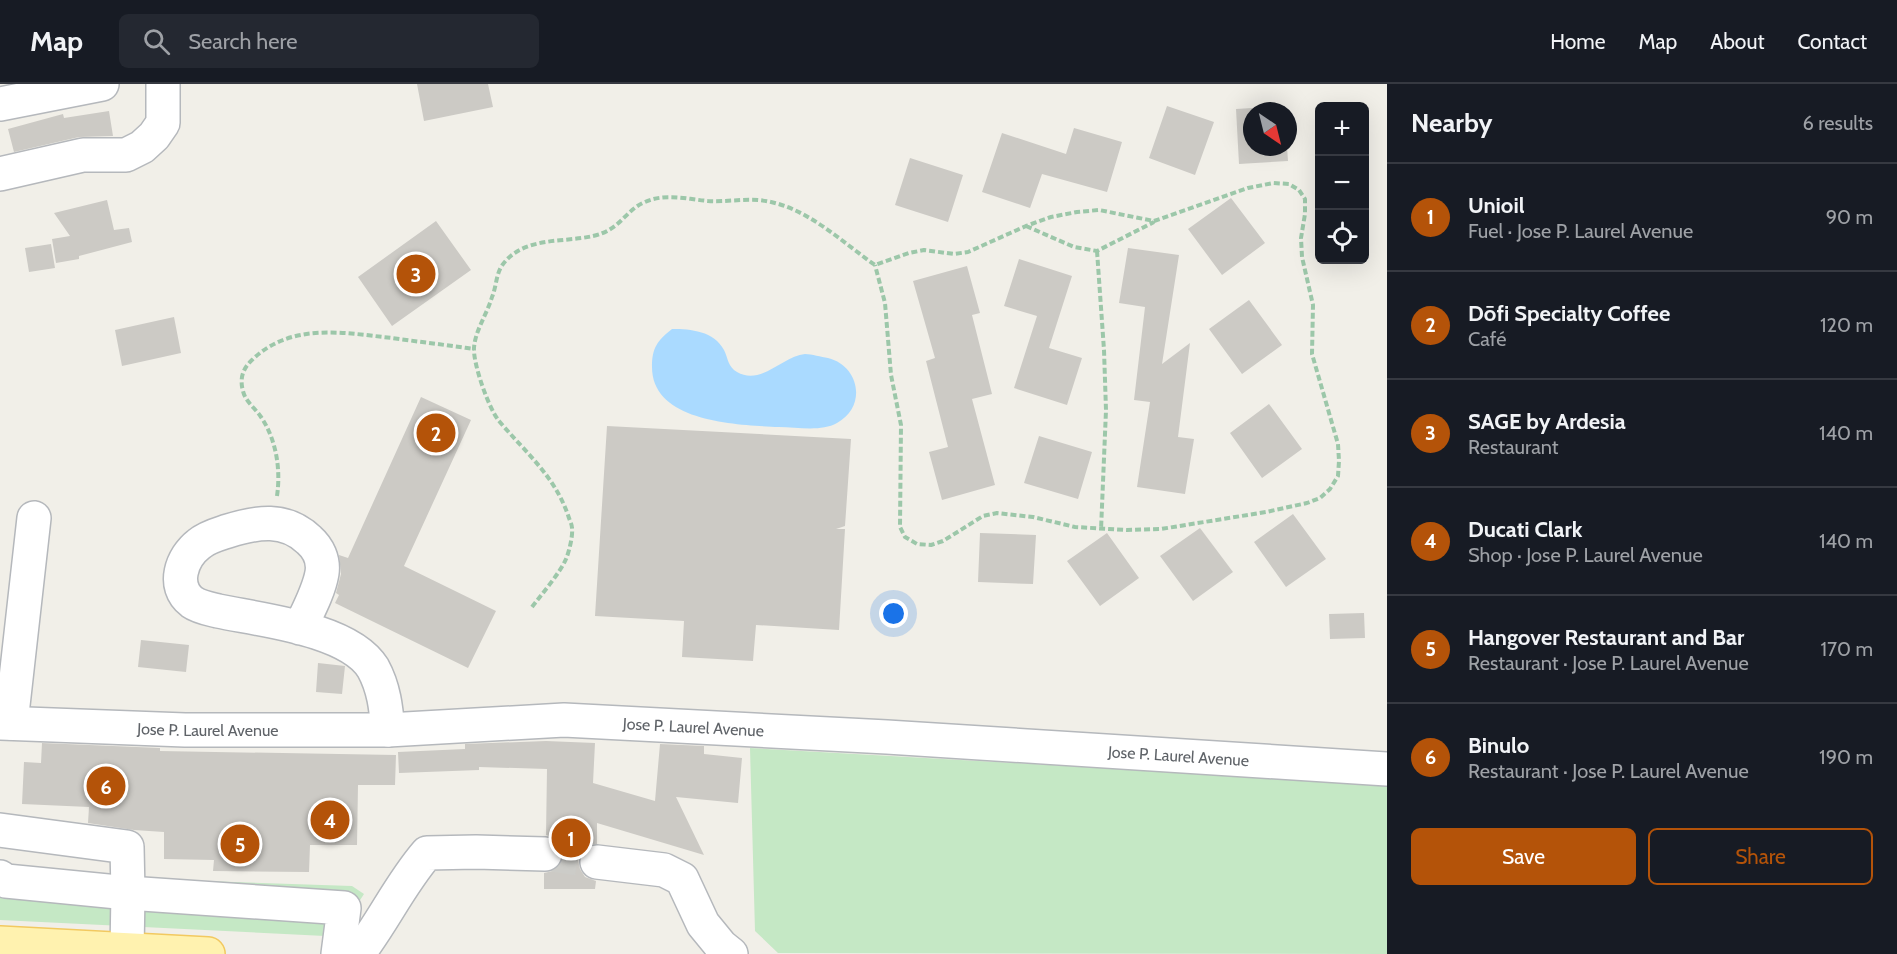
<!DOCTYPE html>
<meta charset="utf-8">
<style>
:root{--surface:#171b24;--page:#242831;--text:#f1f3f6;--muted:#9ea1a6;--line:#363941;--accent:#b45309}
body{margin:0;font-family:Cabin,sans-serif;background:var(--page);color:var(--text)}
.controls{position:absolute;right:18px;top:18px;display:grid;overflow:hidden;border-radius:9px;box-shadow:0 6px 24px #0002}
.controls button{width:54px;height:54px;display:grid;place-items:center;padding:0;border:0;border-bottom:2px solid var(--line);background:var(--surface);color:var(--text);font:30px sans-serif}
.compass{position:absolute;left:1243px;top:18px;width:54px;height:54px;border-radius:50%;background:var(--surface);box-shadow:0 6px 24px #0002;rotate:145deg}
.you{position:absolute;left:894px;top:530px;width:21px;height:21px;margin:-15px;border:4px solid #fff;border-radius:50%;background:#1a73e8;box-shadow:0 0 0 9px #1a73e833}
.badge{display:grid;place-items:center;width:39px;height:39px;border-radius:50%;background:var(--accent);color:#fff;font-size:20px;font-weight:700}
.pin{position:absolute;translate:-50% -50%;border:3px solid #fff;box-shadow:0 2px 6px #0006}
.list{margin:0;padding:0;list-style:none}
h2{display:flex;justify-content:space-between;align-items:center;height:78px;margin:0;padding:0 24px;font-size:26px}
h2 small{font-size:20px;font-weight:400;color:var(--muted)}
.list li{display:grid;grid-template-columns:39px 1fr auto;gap:18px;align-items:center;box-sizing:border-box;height:108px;padding:0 24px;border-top:2px solid var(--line)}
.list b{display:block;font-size:22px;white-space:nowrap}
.list p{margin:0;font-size:20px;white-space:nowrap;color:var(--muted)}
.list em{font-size:20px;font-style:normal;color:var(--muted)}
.actions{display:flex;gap:12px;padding:18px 24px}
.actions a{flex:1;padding:14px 0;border:2px solid var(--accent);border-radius:9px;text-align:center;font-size:21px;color:var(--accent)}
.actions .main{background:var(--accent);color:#fff}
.icon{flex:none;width:33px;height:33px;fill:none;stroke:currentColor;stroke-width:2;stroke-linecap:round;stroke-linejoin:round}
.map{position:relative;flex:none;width:1387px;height:870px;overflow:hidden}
header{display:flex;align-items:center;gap:36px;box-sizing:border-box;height:84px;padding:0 30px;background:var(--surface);border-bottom:2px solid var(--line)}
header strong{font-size:28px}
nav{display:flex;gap:33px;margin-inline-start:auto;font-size:21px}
.search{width:420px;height:54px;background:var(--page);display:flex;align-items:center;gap:15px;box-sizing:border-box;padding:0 21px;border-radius:9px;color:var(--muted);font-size:22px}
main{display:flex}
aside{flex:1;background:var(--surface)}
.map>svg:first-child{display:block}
.green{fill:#c5e8c5}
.water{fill:#aadaff}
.building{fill:#cccac5}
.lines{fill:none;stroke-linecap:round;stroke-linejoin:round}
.minor-tunnel{stroke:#ccccc8;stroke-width:33;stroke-dasharray:33 16;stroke-linecap:butt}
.minor-casing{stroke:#b5b8bc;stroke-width:36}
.major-casing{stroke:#f2c960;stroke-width:36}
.path{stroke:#9cc7a9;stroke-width:4;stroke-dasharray:6 3;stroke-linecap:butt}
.minor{stroke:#fff;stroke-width:33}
.major{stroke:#fff2af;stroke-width:33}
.labels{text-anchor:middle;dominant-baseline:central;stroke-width:5;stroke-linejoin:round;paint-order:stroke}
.street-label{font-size:16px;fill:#5f6368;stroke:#fff}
</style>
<header>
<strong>Map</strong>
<div class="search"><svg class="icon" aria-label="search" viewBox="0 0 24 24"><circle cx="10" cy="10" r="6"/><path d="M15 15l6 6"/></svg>Search here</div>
<nav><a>Home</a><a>Map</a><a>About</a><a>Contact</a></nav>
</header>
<main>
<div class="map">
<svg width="1387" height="870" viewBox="0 0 1387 870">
<rect width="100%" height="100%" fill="#f1efe8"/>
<path class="green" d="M750,664L1387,700V870L778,869L755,847Z
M0,790L352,802L364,810L351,830L325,852L0,836Z"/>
<path class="water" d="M672,245C691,245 714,247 724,266C728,274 728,283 737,288C761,302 783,272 805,270C812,270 821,273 828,274C860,282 867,323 837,339C821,348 797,343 779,343C739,341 652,339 652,283C652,264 657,257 672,245Z"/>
<path class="building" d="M417,0H488L493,23L424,37Z
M1167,22L1214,38L1195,91L1149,74Z
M1285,22V27H1252V63H1287L1288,77L1239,80L1236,25Z
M109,27L113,52L79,53L14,68L8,45L63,30L64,34Z
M1074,44L1122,58L1107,108L1042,90L1030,124L982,108L1002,49L1066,70Z
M910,74L963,91L948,138L895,121Z
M1231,114L1265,159L1222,191L1188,145Z
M107,116L114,146L129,144L132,158L79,172V175L56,179L52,155L70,152L54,129Z
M436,137L471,186L392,242L358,193Z
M51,160L55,184L29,188L25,164Z
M1128,164L1179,171L1162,280L1190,259L1178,353L1194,355L1185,410L1137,403L1150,318L1134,316L1145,223L1119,219Z
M1019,175L1072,192L1049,264L1082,274L1067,321L1014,304L1037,232L1004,222Z
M967,182L980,229L972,231L992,310L972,315L995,401L942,416L929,368L948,363L926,277L935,274L913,197Z
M1249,216L1282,261L1242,290L1209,245Z
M174,233L181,269L122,282L115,246Z
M421,313L471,336L404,482L496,527L468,584L335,519L339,511L336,509L341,490L339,471L348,474Z
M1269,320L1302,365L1262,394L1230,349Z
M607,342L851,355L845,442L836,445H845L839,546L756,541L753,577L682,573L684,537L595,532Z
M1039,352L1092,368L1078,415L1024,399Z
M1293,430L1326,475L1286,503L1254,458Z
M1200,444L1233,488L1193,517L1160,472Z
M980,449L1036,451L1033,500L978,498Z
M1107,449L1139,494L1100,522L1067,477Z
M1364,529L1365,554L1330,555L1329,530Z
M141,556L189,561L186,588L138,583Z
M318,579L345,582L342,610L316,608Z
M546,657L595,659L593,699L655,717L660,660L704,662V670L742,674L738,719L676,713L704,771L597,739V760L589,761L582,766L578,776L580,785L585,793L596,797L595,805H544V789L553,787L561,780L564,770L561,761L555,754L546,751L547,685L479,683V686L399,689L398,668L465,665V660Z
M42,659L160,664V667L396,671L395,701H358L357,761H310L309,788L213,787L214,776L164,775V748L134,746L88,739L89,723L22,720L24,678L41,679Z"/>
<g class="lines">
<path class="minor-tunnel" d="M545,770L597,778"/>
<defs>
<g id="minor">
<path d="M0,20L102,0"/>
<path d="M0,90L83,71H126L142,63L154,52L163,39V0"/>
<path d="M300,544C308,527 319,507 322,489C324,476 318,464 309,456C285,433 257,438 228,447C219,450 207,453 199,460C182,473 171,502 192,518C199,523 210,525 218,527C261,536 349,545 373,584C384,604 386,624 388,646"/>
<path id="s1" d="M0,639L185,646H388L564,636L887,653L1387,685"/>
<path d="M11,639L34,434"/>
<path d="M0,746L127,763L128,809L127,866"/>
<path d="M597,778L664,786L682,795L703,840L721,862L731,870"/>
<path d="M0,793L6,797L128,809L344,824L338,870"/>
<path d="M358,870C383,838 400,800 427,769L476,768L545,770"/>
</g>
<path id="major" d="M0,859L208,870"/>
</defs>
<use href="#minor" class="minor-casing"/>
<use href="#major" class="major-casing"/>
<path class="path" d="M1026,142L1074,163L1097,167L1154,138
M1097,167L1104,266L1106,326L1101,446
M277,412C281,385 276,355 261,333C255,324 245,317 243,307C239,293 244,283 253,275C292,238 345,249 392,254C420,258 447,261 474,265
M532,523C541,511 560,489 566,475C569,468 573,452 572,444C572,440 569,435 568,431C554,391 525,368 499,337C489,325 473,280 474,264C475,247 487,230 492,213C496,204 496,192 501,183C521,152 562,159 593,152C621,146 625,126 645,118C665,109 687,115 708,117C724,118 741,115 758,116C804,120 839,156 875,181L909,169L924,166L954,170L968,168L1026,142L1051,133L1077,128L1099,126L1154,137L1248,104L1273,99L1289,100L1299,106L1305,115V130L1301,154L1302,173L1313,221L1312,270L1338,360L1339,377L1338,392L1330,405L1320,414L1307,419L1266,428L1161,445L1127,446L1075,443L1033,433L997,429L983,432L943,457L931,461L917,460L905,453L900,443L901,341L891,291L885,219L875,181"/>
<use href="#minor" class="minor"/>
<use href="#major" class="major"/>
</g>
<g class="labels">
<g class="street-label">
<text stroke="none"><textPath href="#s1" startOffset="694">Jose P. Laurel Avenue</textPath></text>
<text stroke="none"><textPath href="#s1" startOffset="208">Jose P. Laurel Avenue</textPath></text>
<text stroke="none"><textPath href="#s1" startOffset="1180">Jose P. Laurel Avenue</textPath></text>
</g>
</g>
</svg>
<div class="controls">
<button>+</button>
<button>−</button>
<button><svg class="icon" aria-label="locate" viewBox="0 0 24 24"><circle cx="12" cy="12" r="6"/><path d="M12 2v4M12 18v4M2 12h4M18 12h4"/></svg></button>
</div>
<svg class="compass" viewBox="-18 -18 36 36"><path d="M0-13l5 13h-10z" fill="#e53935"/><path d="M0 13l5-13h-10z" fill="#9ea1a6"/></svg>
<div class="you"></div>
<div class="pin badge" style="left:571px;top:754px">1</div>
<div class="pin badge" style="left:436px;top:349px">2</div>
<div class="pin badge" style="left:416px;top:190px">3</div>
<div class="pin badge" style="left:330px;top:736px">4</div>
<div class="pin badge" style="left:240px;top:760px">5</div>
<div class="pin badge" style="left:106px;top:702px">6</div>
</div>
<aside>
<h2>Nearby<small>6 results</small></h2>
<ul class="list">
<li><span class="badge">1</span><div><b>Unioil</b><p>Fuel · Jose P. Laurel Avenue</p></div><em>90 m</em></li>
<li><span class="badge">2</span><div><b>Dōfi Specialty Coffee</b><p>Café</p></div><em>120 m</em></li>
<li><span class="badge">3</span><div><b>SAGE by Ardesia</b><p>Restaurant</p></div><em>140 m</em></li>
<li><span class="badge">4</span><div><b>Ducati Clark</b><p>Shop · Jose P. Laurel Avenue</p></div><em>140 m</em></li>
<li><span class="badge">5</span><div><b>Hangover Restaurant and Bar</b><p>Restaurant · Jose P. Laurel Avenue</p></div><em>170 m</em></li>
<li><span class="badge">6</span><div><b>Binulo</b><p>Restaurant · Jose P. Laurel Avenue</p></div><em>190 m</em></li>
</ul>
<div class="actions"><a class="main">Save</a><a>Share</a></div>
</aside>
</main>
